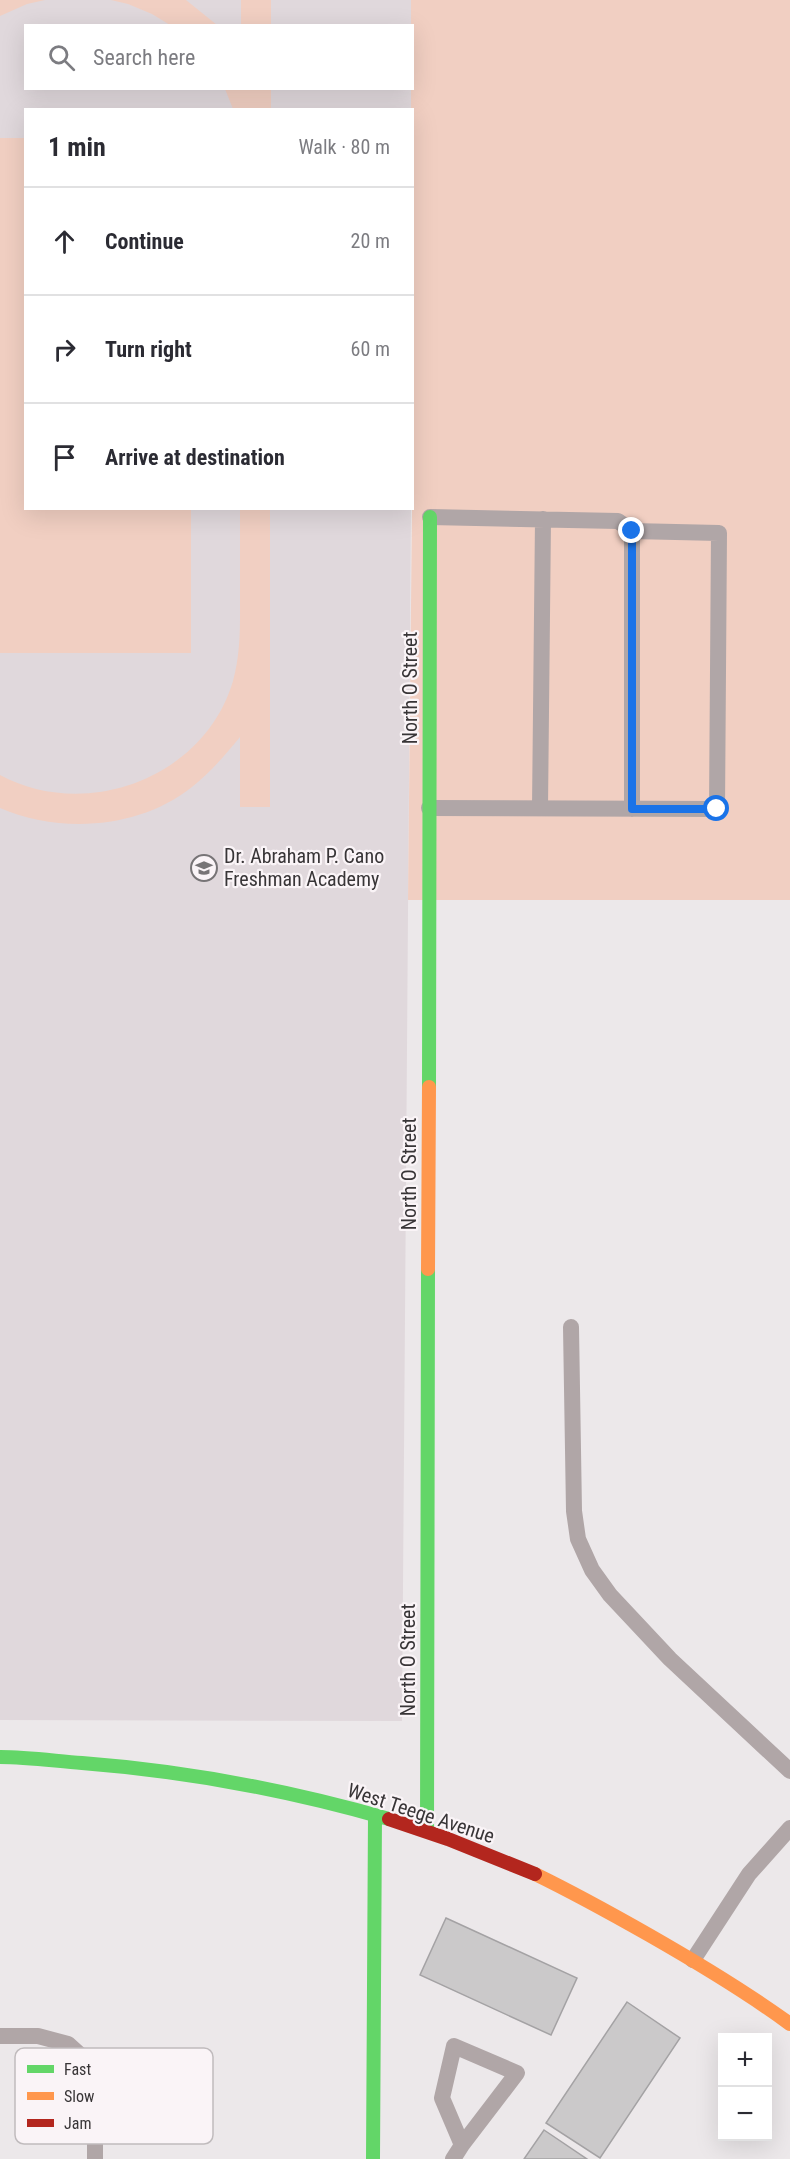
<!DOCTYPE html>
<meta charset="utf-8">
<style>
:root{--surface:#fff;--page:#f7f7f7;--text:#2b2b33;--muted:#7c7c81;--line:#e1e1e2}
body{margin:0;font-family:"Roboto Condensed",sans-serif;background:var(--page);color:var(--text)}
.controls{position:absolute;right:18px;bottom:18px;display:grid;overflow:hidden;border-radius:0px;box-shadow:0 6px 24px #0002}
.controls button{width:54px;height:54px;display:grid;place-items:center;padding:0;border:0;border-bottom:2px solid var(--line);background:var(--surface);color:var(--text);font:30px sans-serif}
.stop{position:absolute;width:18px;height:18px;margin:-14px;border:4px solid #1a73e8;border-radius:50%;background:#fff}
.stop.end{background:#1a73e8;border-color:#fff;box-shadow:0 2px 6px #0008}
.list{margin:0;padding:0;list-style:none}
h2{display:flex;justify-content:space-between;align-items:center;height:78px;margin:0;padding:0 24px;font-size:26px}
h2 small{font-size:20px;font-weight:400;color:var(--muted)}
.list li{display:grid;grid-template-columns:39px 1fr auto;gap:18px;align-items:center;box-sizing:border-box;height:108px;padding:0 24px;border-top:2px solid var(--line)}
.list b{display:block;font-size:22px;white-space:nowrap}
.list em{font-size:20px;font-style:normal;color:var(--muted)}
.icon{flex:none;width:33px;height:33px;fill:none;stroke:currentColor;stroke-width:2;stroke-linecap:round;stroke-linejoin:round}
.map{position:relative;flex:none;width:790px;height:2159px;overflow:hidden}
.search{position:absolute;background:var(--surface);box-shadow:0 6px 24px #0002;left:24px;top:24px;width:390px;height:66px;display:flex;align-items:center;gap:15px;box-sizing:border-box;padding:0 21px;border-radius:0px;color:var(--muted);font-size:22px}
.panel{position:absolute;background:var(--surface);box-shadow:0 6px 24px #0002;left:24px;top:108px;width:390px;height:402px;border-radius:0px}
.map>svg:first-child{display:block}
.built{fill:#e0d8dc}
.green{fill:#f1cfc2}
.building{fill:#cbc9ca;stroke:#a4a2a4;stroke-width:1.5}
.lines{fill:none;stroke-linecap:round;stroke-linejoin:round}
.lane{stroke:#b0a6a7;stroke-width:16}
.fast{stroke:#63d668;stroke-width:14}
.slow{stroke:#ff974d;stroke-width:14}
.jam{stroke:#b3261e;stroke-width:14}
.route{stroke:#1a73e8;stroke-width:8}
.labels{text-anchor:middle;dominant-baseline:central;stroke-width:4.5;stroke-linejoin:round;paint-order:stroke}
.street-label{font-size:20px;fill:#383537;stroke:#faf4f7}
.poi-label{font-size:20px;fill:#383537;stroke:#faf4f7;text-anchor:start}
.key{fill:#faf4f7;stroke:#c0bbbd;stroke-width:1.5}
.key-label{font-size:16px;fill:#383537}
</style>
<div class="map">
<svg width="790" height="2159" viewBox="0 0 790 2159">
<rect width="100%" height="100%" fill="#ece8ea"/>
<path class="built" d="M0,0H411V25L26,26V88L411,89V109L26,110V508L411,509L402,1721L0,1720Z"/>
<path class="green" d="M0,0H45L27,4L0,16Z
M111,0H186L217,25H170L152,14L128,4Z
M241,0H271V25H241Z
M411,0H790V900H408L412,508V110L411,109V89L412,88V26L411,25Z
M225,89H271V109H233Z
M0,138H25L26,508L191,509V653H0Z
M240,509H270V807H240V737C225,755 211,772 192,787C139,829 61,834 0,808V775C87,822 205,777 233,681C241,652 240,624 240,595C240,566 240,537 240,509Z"/>
<path class="building" d="M446,1918L577,1978L551,2035L420,1975Z
M627,2002L680,2038L600,2158L546,2123Z
M544,2130L587,2159H524Z"/>
<g class="lines">
<path class="lane" d="M632,531V809
M429,808L717,809L719,533L632,531L618,521L430,517
M540,808L543,519
M571,1327L574,1511L578,1539L592,1570L610,1595L670,1659L790,1771
M693,1960L749,1874L790,1828
M0,2036H38L68,2044L89,2063L95,2088V2159
M453,2159L462,2145L517,2073L454,2046L442,2098L462,2145"/>
<path class="fast" d="M429,1087L430,517
M0,1757C28,1757 55,1761 82,1763C187,1771 288,1790 389,1819
M427,1831L428,1269
M373,2159L375,1815"/>
<path class="slow" d="M428,1269L429,1087
M535,1874C574,1893 612,1914 649,1935C698,1963 745,1991 790,2024"/>
<path class="jam" d="M389,1819L448,1839L535,1874"/>
</g>
<g class="lines">
<path class="route" d="M632,531V809H717"/>
</g>
<defs>
<symbol id="school-ring" viewBox="-11 -11 22 22"><circle r="9.5" fill="#faf4f7" stroke="#777476" stroke-width="1.5"/><path d="M0-5L7-2L0 1L-7-2ZM-4 1L0 2.5L4 1V4Q0 6-4 4Z" fill="#777476"/></symbol>
</defs>
<g fill-rule="evenodd">
<use href="#school-ring" x="189" y="853" width="30" height="30"/>
</g>
<g class="labels">
<g class="street-label">
<text transform="translate(410 688) rotate(-90)">North O Street</text>
<text transform="translate(409 1174) rotate(-90)">North O Street</text>
<text transform="translate(408 1660) rotate(-90)">North O Street</text>
<text transform="translate(421 1813) rotate(18)">West Teege Avenue</text>
</g>
<g class="poi-label">
<text x="224" y="856">Dr. Abraham P. Cano<tspan x="224" dy="23">Freshman Academy</tspan></text>
</g>
</g>
<rect x="15" y="2048" width="198" height="96" rx="9" class="key"/>
<rect x="27" y="2065" width="27" height="8" fill="#63d668"/>
<rect x="27" y="2092" width="27" height="8" fill="#ff974d"/>
<rect x="27" y="2119" width="27" height="8" fill="#b3261e"/>
<g class="key-label">
<text x="64" y="2075">Fast</text>
<text x="64" y="2102">Slow</text>
<text x="64" y="2129">Jam</text>
</g>
</svg>
<div class="controls">
<button>+</button>
<button>−</button>
</div>
<div class="stop" style="left:717px;top:809px"></div>
<div class="stop end" style="left:632px;top:531px"></div>
<div class="search"><svg class="icon" aria-label="search" viewBox="0 0 24 24"><circle cx="10" cy="10" r="6"/><path d="M15 15l6 6"/></svg>Search here</div>
<section class="panel">
<h2>1 min<small>Walk · 80 m</small></h2>
<ul class="list">
<li><svg class="icon" aria-label="ahead" viewBox="0 0 24 24"><path d="M12 20V5M6 11l6-6 6 6"/></svg><div><b>Continue</b></div><em>20 m</em></li>
<li><svg class="icon" aria-label="right" viewBox="0 0 24 24"><path d="M7 20v-9h11M14 6l5 5-5 5"/></svg><div><b>Turn right</b></div><em>60 m</em></li>
<li><svg class="icon" aria-label="arrive" viewBox="0 0 24 24"><path d="M6 21V4h12l-3 4 3 4H6"/></svg><div><b>Arrive at destination</b></div></li>
</ul>
</section>
</div>
